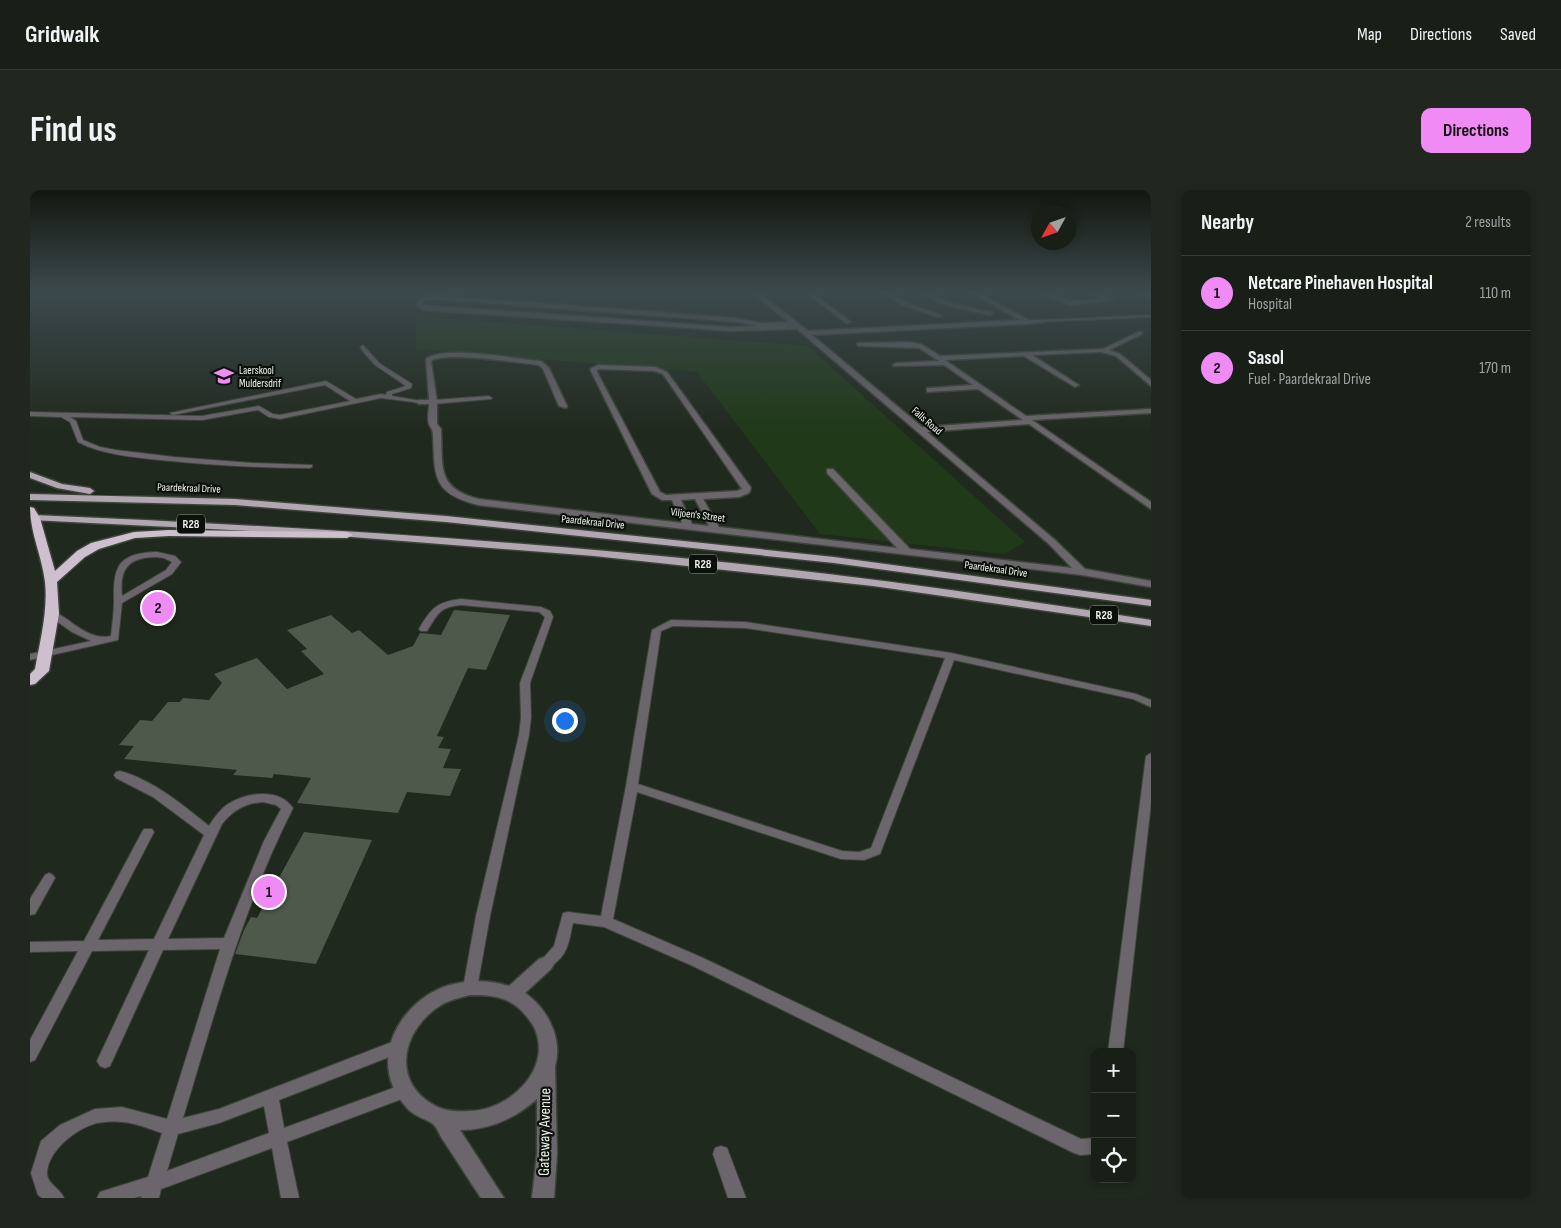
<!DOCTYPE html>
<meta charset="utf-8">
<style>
:root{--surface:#181f16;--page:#21271f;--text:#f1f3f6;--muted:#9fa2a1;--line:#363d35;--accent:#f08bf5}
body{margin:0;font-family:"Sofia Sans Condensed",sans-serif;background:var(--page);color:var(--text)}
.controls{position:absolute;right:15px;bottom:15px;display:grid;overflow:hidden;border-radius:10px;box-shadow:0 2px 8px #0003}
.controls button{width:45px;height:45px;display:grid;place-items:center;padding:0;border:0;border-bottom:1px solid var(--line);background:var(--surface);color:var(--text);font:25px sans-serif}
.compass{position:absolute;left:1001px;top:15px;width:45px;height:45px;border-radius:50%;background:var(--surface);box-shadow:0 2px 8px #0003;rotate:230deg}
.you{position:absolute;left:534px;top:530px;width:18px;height:18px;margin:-12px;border:4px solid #fff;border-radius:50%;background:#1a73e8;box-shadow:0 0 0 8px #1a73e833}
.badge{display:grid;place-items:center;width:32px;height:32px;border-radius:50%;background:var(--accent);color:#111;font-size:16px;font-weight:700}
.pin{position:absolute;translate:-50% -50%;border:2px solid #fff;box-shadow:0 1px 5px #0006}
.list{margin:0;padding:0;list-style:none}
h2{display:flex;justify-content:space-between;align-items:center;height:65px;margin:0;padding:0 20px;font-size:21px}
h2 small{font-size:16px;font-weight:400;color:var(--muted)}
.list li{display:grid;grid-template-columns:32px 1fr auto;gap:15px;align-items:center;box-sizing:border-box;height:75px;padding:0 20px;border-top:1px solid var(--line)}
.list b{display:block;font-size:19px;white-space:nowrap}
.list p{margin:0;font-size:16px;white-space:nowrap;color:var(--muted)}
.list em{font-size:16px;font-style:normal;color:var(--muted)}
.icon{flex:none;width:28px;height:28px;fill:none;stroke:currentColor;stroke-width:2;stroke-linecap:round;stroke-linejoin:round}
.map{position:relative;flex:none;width:1121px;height:1008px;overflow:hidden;border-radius:10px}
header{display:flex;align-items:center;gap:30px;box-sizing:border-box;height:70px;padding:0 25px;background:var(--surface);border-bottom:1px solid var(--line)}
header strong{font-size:24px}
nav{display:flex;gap:28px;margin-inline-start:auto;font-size:18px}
.intro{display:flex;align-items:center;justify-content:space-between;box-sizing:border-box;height:120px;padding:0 30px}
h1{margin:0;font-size:35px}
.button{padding:12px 22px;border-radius:10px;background:var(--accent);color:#111;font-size:18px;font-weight:700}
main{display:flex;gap:30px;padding:0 30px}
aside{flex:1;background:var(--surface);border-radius:10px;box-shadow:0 2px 8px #0003}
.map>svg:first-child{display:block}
.green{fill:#203918}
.building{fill:#4e584b}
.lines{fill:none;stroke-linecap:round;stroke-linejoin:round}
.lane-casing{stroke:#3d453a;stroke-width:2}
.street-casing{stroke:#3d453a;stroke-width:3}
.primary-casing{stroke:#3d453a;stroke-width:3}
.highway-casing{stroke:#3d453a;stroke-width:3}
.lane{fill:#6b666b;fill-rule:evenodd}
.street{fill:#6b666b;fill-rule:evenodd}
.primary{fill:#b1a6b1;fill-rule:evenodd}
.highway{fill:#cdbfcd;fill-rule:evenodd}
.labels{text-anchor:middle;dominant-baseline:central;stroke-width:4.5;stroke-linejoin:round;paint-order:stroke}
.far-poi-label{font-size:11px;fill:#eef4ec;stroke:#0c100b;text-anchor:start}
.far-street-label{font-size:11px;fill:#eef4ec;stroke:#0c100b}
.shield{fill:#0c100b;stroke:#aab0a8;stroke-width:1}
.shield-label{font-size:12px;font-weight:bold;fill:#eef4ec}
.near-street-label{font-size:16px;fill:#eef4ec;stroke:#0c100b}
</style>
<header>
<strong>Gridwalk</strong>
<nav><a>Map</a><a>Directions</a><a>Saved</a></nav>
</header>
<div class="intro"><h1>Find us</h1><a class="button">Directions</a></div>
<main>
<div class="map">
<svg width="1121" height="1008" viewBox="0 0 1121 1008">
<rect width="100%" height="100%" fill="#20291d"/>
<path class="green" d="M386,126L778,156L995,352L974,364L790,344L667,182L386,159Z"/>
<path class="building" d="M424,420L480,425L456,480L438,478L407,546L414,547L408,558L421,559L413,578L431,579L420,606L377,602L368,623L267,613L281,588L244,584L242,588L203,585L207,580L94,569L104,556L89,555L110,530L122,531L138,512H150L153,508L179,510L192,493L184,484L227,468L257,499L294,484L271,461L277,459L257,440L301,425L322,443L329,440L358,465L383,456L390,443L411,445Z
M274,642L342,650L286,774L205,764L214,740L221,727L227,728Z"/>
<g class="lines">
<defs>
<path id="lane" d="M1121,125V127L1012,132L1010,131L1012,130Z
M333,155L349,173L382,194L381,198L362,204V206L391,211V213L351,208L250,229L239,227L228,220L172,230L40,227L46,231L53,250L70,257L86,260L144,267L222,273L282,275V277L280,278C230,278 180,275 130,270C102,267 74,265 48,252L40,232L31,227L0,226V222L172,226L229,216L243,224L250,225L320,211L295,195L143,225L140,223L296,191L326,209L351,204L356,205L357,202L376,196L345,175L335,164L330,157Z
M459,206L462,208L461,209L403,214L400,212L403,210Z
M127,362L145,366L151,372L142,384L92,413L88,450L0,470V464L61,451L42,442L19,426L18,424L19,422C35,420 54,452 81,446C82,435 84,423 84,411C83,375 89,363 127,362ZM127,367L134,368L142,372L136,380L92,406C89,378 99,367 127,367Z
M431,409L511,417L520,421L523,427L500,493L501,527L499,545L460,726L447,798L445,802L440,804L435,802L433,798L446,726L489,545L491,527L490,493L515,427L509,422L431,415C409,417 408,424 397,441H391L389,439C401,418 407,412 431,409Z
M641,430L715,432L921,463L1106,504L1121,510V517L1103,509L924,470L850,664L834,670L811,669L607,602L583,729L673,768L1051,949L1065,948V964L1050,965L1044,963L663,776L574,737L543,733C541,741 540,749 537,757C534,767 520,781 510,778L508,774L524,756L533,723L538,722L571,726L596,596L622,440ZM643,436L715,438L915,468L841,658L829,662L812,661L608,594L631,441Z
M1121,563V613L1093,862H1078L1116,566Z
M90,581C123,590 153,615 179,636C183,629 188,623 194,617C212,603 248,596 263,618C213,716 185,823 153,928L189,919L367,850L372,852L374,857L372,862L249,910L254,938L374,894L380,896L382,901L380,906L257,952L269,1008H251L242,958L131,999L129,1008H111L112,1006L104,1008H67L70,1002L118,987L132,943C119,939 104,932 91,932C84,931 74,932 67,933C47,938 18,960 17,983C17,994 30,998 34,1008H12L8,1005L1,983L11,951L30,935L65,919L92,917L137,929L190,759L133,760L80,876L75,878L70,876L67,871L119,760L62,761L5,870L0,872V850L48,761L0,762V752L54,751L112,642L114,639H122L124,642L68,750L124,749L174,645L123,607L86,588L84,585L86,582ZM233,612L246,615L251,619L234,651L194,748L138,749L192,634C203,620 216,613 233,612ZM234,916L239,943L137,981L148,944L189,933Z
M19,683L23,685L25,688L5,724L0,725V709L15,685Z
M691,956L697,958L716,1008H698L683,964L685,958Z"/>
<path id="street" d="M721,101H727L778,141L990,130L938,101H945L999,130H1014V132L998,134L782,145L892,237L993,230L948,199L897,202V198H900L943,195L914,175L864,176L863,175L866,173L909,171L889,158L829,156L827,155V153L878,152L891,154L910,166L1073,159L1108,142H1112V144L1079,160L1090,164L1121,190V196L1086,166L1071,162L1002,165L1047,194L1049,195L1045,197L994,166L915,170L996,226L1121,219V223L1002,230L1121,312V319L999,234L897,242L1025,350L1055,379L1121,391V397L1052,385L448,315C402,303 405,287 403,245C403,239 401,239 399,234C397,229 399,220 399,214H389L385,212L389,210H399L396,169C412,155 487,169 511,171L519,178L537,216L536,218L529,216L513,179L509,175C490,173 414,161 401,171L407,212V234L411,239C413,277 406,298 449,309L652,333L642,310H632L622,304L560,179L568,175L625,177L637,182L721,298L719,303L709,307L673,309L689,337L867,358L797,283V279H803L880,359L1042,378L1019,354L767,139L701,141L394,120L386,116L390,108L402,105L706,128L731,133L758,132ZM402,109L706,132L729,136L701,137L392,115L394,110ZM569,179L624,181L633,184L712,299L707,301L636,305L630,302L567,182V180ZM665,309L679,336L662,334L651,310Z
M774,101H780L821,132L816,133Z
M850,101H856L876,113L913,126L908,127L872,115Z
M881,101H889L924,114L963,123L960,125L920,116Z
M1005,101H1012L1041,111L1073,109L1052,101H1060L1084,110L1040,115Z
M1100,101H1108L1121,105V109Z
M515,767L521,769L524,774L521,779L495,803C518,819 533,849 525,876L527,963L524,1008H502L507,963V909C484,929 460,940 430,940L474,1008H451C438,989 426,969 413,950C410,946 407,937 403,934C395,928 385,927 377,918C345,883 356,837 392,809C416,790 451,787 479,796L509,769ZM440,805C452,805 466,805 478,811C489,816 498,827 504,837C524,879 479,921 439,921C426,922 413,921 402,914C361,889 373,841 408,817C418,810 429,808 440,805Z"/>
<path id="primary" d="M0,282L32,294L60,298L64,301L60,304L27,298L0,288Z
M0,304L205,309L416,326L804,367L1121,410V416L804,373L416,332L205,315L0,310Z
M4,325C237,335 470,349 702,373C842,388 982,408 1121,430V436L843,396L564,366L284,344L1,330V326Z"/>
<path id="highway" d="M0,317L4,318L10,328L25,381L47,361L61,353L104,342L139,340L317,342L323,345L317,348L139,346L105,348L69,359L55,367L27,392L29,424L19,481L5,494L0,495V484L5,479C10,451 18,421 15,392C12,366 0,343 0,317Z"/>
</defs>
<use href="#lane" class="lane-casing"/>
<use href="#street" class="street-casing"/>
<use href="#primary" class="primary-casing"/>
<use href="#highway" class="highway-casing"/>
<use href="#lane" class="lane"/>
<use href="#street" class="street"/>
<use href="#primary" class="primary"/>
<use href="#highway" class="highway"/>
</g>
<linearGradient id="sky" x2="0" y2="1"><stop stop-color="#121710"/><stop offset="0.42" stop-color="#3c494c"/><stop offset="1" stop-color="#3c494c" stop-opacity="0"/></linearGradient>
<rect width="1121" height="242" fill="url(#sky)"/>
<defs>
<symbol id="school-bare" viewBox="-9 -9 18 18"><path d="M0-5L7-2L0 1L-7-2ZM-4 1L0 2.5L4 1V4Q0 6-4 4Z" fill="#f08bf5" stroke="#0c100b" stroke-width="2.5" paint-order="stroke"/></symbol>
</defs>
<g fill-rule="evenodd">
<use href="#school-bare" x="180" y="172" width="28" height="28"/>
</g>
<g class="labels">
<g class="far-poi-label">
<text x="209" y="180">Laerskool<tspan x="209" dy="13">Muldersdrif</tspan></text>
</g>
<g class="far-street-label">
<text transform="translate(897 231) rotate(41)">Falls Road</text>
<text transform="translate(159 298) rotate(2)">Paardekraal Drive</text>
<text transform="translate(668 325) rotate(7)">Viljoen's Street</text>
<text transform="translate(563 332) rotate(6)">Paardekraal Drive</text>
<text transform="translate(966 379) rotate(8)">Paardekraal Drive</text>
</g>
<g class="shield">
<rect x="147" y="324.5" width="28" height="19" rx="4"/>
<rect x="659" y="364.5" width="28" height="19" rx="4"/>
<rect x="1060" y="415.5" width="28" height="19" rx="4"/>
</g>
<g class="shield-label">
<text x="161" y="334">R28</text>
<text x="673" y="374">R28</text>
<text x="1074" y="425">R28</text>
</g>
<g class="near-street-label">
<text transform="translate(515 942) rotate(-89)">Gateway Avenue</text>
</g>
</g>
</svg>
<div class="controls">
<button>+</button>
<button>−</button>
<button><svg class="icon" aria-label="locate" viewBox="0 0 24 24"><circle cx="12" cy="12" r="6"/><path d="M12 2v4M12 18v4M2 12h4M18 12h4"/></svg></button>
</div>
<svg class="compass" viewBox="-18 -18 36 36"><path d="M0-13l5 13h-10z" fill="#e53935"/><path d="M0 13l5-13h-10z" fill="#9fa2a1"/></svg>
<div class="you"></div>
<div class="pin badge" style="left:239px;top:702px">1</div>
<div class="pin badge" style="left:128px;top:418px">2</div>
</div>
<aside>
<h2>Nearby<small>2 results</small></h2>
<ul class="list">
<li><span class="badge">1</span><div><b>Netcare Pinehaven Hospital</b><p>Hospital</p></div><em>110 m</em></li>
<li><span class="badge">2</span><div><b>Sasol</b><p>Fuel · Paardekraal Drive</p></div><em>170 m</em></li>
</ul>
</aside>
</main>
